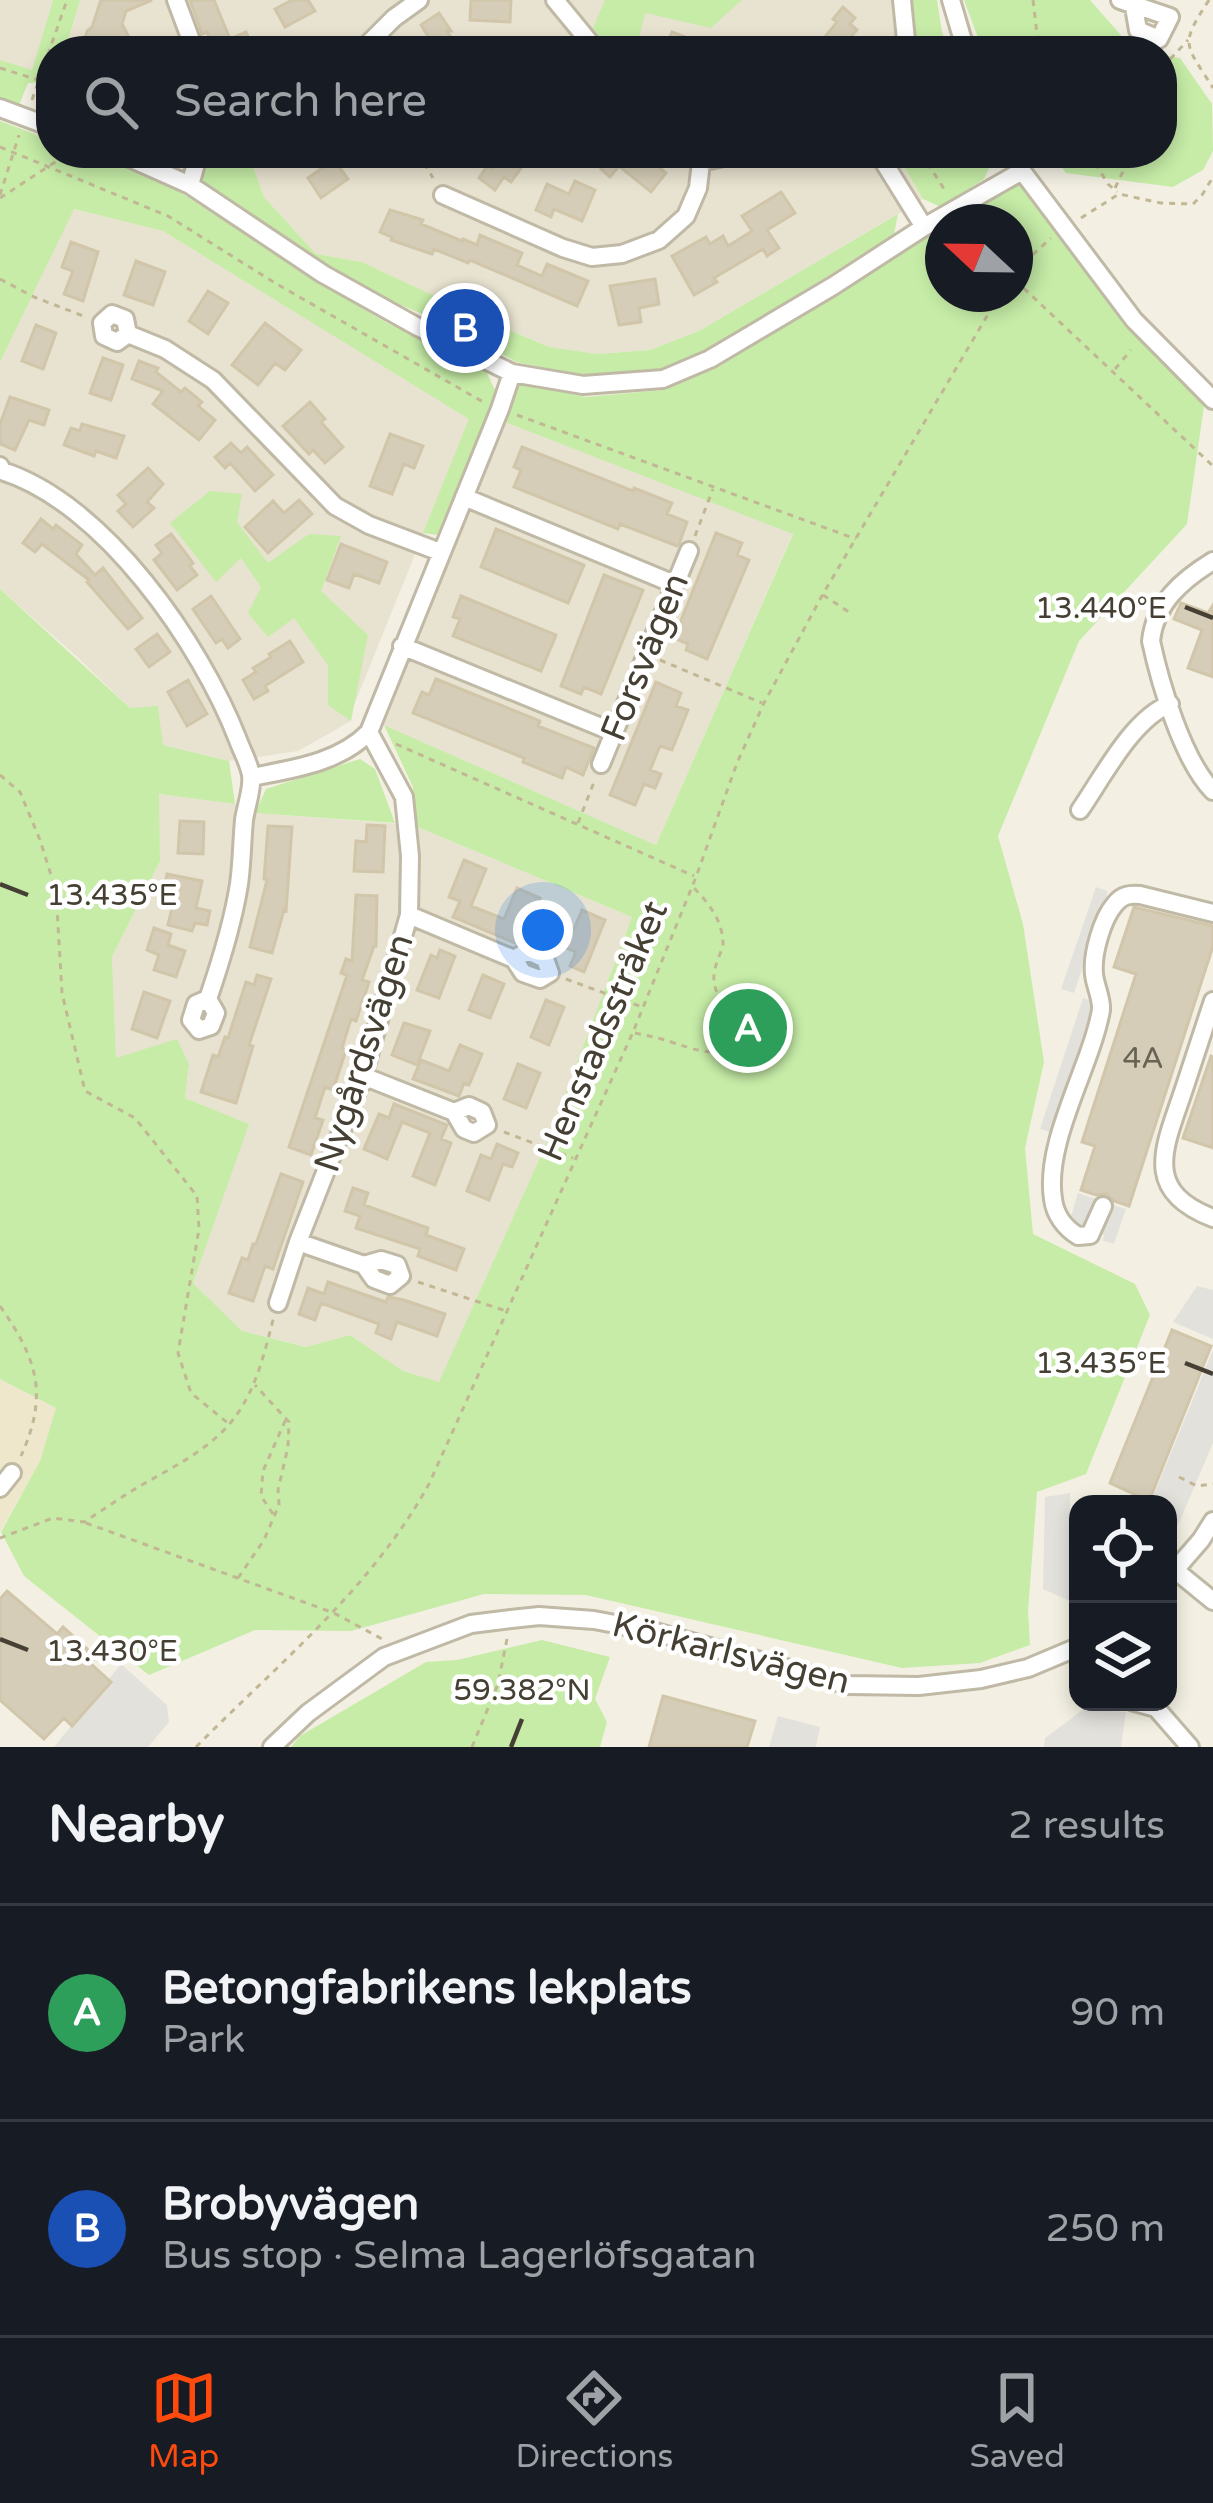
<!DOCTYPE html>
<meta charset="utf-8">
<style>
:root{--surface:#171b24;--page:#20242c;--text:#f1f3f6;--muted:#9ea1a6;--line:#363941;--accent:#ff4a0e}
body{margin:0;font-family:"Varela Round",sans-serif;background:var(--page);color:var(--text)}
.controls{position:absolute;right:36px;bottom:36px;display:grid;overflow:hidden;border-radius:24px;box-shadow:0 6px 18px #0003}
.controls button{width:108px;height:108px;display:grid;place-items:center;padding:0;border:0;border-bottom:3px solid var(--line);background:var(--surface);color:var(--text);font:60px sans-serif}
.compass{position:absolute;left:925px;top:204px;width:108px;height:108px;border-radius:50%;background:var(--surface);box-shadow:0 6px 18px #0003;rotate:292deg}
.you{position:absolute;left:543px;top:930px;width:42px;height:42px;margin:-30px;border:9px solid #fff;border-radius:50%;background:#1a73e8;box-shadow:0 0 0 18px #1a73e833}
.badge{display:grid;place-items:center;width:78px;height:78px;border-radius:50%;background:var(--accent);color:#fff;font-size:39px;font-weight:700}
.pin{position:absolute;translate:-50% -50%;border:6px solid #fff;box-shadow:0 3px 12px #0006}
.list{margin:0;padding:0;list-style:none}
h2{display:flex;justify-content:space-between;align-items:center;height:156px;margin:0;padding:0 48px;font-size:51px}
h2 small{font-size:39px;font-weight:400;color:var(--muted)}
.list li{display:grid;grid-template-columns:78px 1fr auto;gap:36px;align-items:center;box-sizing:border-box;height:216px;padding:0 48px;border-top:3px solid var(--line)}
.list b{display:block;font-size:45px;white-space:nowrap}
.list p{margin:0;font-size:39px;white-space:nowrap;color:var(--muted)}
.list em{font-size:39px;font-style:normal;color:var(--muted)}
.icon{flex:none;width:66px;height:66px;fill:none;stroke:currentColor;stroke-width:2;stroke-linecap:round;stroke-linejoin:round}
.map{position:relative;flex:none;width:1213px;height:1747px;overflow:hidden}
.search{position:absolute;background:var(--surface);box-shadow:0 6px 18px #0003;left:36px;right:36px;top:36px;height:132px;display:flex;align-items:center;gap:30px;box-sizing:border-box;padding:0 42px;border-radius:48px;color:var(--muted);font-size:45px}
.sheet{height:588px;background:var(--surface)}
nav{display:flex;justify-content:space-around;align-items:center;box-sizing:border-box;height:168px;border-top:3px solid var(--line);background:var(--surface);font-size:33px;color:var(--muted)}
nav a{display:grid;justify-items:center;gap:6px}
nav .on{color:var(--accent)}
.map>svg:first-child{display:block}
.residential{fill:#e8e3d0}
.education{fill:#eee7cb}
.green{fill:#c6eca7}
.parking{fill:#e3e1dc}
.building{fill:#d5cdb7;stroke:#d1c6aa;stroke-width:3}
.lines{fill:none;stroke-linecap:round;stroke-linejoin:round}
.minor-casing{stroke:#bfb9a5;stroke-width:22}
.path{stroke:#c2b794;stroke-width:3;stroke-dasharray:6 6;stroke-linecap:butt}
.minor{stroke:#fff;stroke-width:16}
.ticks{fill:none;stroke:#454033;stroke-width:4.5}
.labels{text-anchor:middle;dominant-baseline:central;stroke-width:9;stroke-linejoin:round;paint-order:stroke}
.number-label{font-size:30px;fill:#696354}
.street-label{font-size:36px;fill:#454033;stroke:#fff}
.ticks-label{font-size:30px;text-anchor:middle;fill:#454033;stroke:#fff;stroke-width:9;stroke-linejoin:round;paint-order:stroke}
</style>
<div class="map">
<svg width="1213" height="1747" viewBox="0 0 1213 1747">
<rect width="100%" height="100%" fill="#f3f0e3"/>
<path class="residential" d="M0,0H53L32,71L0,60Z
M80,0H913L915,42L913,51H65Z
M248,153H896L923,199L699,331L650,350L598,354L549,347L479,317L362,262L316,254L264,197Z
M73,209L163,231L470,419L352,710L351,721L298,751L229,761L163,745L130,708L75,655L0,589V362Z
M502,421L793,533L656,845L384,725Z
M158,794L235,804L255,813L413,825L632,917L547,1142L439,1383L403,1371L350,1335L307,1347L242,1331L193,1283L248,1124L185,1098L189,1064L116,1059L112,957L160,861Z"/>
<path class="education" d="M0,1379L56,1408L40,1461L0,1532Z"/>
<path class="green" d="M53,0H80L65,51H51V82L28,83L19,105L0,98V60L32,70Z
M605,0H742L711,28L645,13L636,51H611L593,28Z
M913,0H937L942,32L949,51H913Z
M964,0H1090L1133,49L1141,51H983Z
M1162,55L1180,58L1212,104L1213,151L1203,170L1173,187L1066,173L1051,153H1162Z
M0,121L51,140V153H89L177,190L307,275L387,323L485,369L496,392L437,535L423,533L469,419L163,231L74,209L0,362Z
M209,153H248L264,197L316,254L362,262L479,317L549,347L598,354L650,350L699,331L898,214L894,234L707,353L661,369L582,375L516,362L464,332L350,283L306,259L201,179Z
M896,153H996L984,179L941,207L923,199Z
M1020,183L1127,326L1204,406L1187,524L1079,641L998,836L1023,924L1044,1062L1025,1148L1033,1234L1135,1284L1150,1315L1086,1474L1037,1492L1028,1611L1030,1645L980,1663L902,1668L586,1595L484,1594L351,1631L255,1630L149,1675L24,1576L1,1532L40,1461L56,1408L0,1379V589L130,708L158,706L163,745L229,761L235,804L159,794L160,861L112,957L116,1058L177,1039L189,1064L185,1098L249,1124L193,1283L242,1331L306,1347L350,1335L403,1371L439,1382L547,1142L632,917L413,825V787L384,725L656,845L793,534L502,421L517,382L586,397L663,390L720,366L943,225V294H1015V222H948Z
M210,491L242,494L237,522L268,563L309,534L341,536L321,591L368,635L351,721L328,705V665L294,618L268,637L248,613L261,587L241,558L216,582L170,523Z
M360,759L375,769L395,823L255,813L266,789Z
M542,1640L610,1657L595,1699L607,1722L600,1747H291L300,1736L426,1662L457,1660Z"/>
<path class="parking" d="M1096,887L1108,891L1074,993L1061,989Z
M1083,998L1095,1002L1052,1133L1040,1129Z
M1078,1193L1126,1209L1114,1244L1103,1241L1104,1235L1069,1223Z
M1197,1286L1213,1290V1339L1173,1322Z
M1213,1350V1443L1178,1525L1168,1537V1504H1150Z
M1070,1493L1069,1550L1078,1558V1601L1074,1603L1043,1589L1045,1497Z
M121,1664L167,1705L169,1722L148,1747H54Z
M1084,1709L1126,1712L1121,1747H1044L1045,1738Z
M778,1716L820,1727L816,1747H769Z"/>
<path class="building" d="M101,0H152L126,11L122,24L132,43L115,51H83L78,40L86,36L87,31L92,27Z
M190,0H214L230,39L246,32L251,44L237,51H208L213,46L207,32L202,34Z
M292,0H308L315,11L285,27L275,9Z
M471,0H511L510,22L470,20Z
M843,7L855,18L850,24L857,30L840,49L825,37L837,22L833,19Z
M439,13L451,31H447L460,51H437L421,25Z
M672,32L719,50V51H664Z
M503,153H532L511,182L504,177L495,190L479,178L488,165L492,168Z
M614,153L625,159L630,153H642L666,173L651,192L619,166L610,177L601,169Z
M334,160L348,179L321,198L308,178Z
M575,181L595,190L582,221L554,209L551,217L536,210L547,184L569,194Z
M781,192L795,213L767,230L779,248L767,256L763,249L714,278L717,282L694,295L672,256L706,237L710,244L723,236L728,246L752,231L742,216Z
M390,210L423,220L421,224L462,241L463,239L477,245L480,235L522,253L517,265L542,276L547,264L588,281L577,306L470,260L468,263L434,249L432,254L391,240L392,237L380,232Z
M71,242L98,252L83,301L64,294L73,271L62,267Z
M136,261L165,272L153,305L124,295Z
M655,279L659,304L639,308L641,322L619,325L610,286Z
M208,291L228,303L208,334L189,321Z
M265,323L301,350L285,370L275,363L258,385L232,365Z
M36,325L56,333L43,369L22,361Z
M103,358L123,365L111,400L90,393Z
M139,361L158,368L156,372L181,392L185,388L202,402L198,406L215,420L199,440L153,404L163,391L132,379Z
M10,397L49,410L44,425L29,420L15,450L0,444V424Z
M310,402L325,419L321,422L343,447L325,463L313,450L309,454L283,426Z
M82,424L124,436L116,458L96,451L94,456L64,445L71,428L80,431Z
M390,434L423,446L414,468L404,464L392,494L370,486Z
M231,443L241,453L247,447L273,475L255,491L230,463L225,468L215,457Z
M522,447L633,491L634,488L672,503L667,514L687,522L679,544L677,546L620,524L618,529L514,487L521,470L514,467Z
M148,468L163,484L147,502L154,508L133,527L118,511L126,504L118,495Z
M299,500L312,514L268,553L245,527L273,501L284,513Z
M41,519L53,529L56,525L82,545L76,554L95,575L103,568L142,618L128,629L87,582L89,580L42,544L35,552L23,543Z
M496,529L584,565L568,603L481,567Z
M716,533L742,543L737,555L749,560L707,659L686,650L688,644L674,638Z
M171,534L193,563L190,566L197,575L177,590L154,560L162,553L156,545Z
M341,544L387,562L379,583L354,574L349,588L327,580Z
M604,575L643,590L601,694L584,687L581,694L561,686Z
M211,596L240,639L228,648L222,639L216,643L193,609Z
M461,596L556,635L541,671L453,636L460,619L453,617Z
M1181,603L1208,613L1213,605V677L1188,668L1202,630L1174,619Z
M157,634L170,652L149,667L136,649Z
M290,641L303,662L265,686L268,691L254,699L243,680L256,672L253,668L271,657L269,654Z
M436,679L540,721L538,726L594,748L583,775L566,767L562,778L523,762L524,758L413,713L422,692L429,695Z
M188,680L207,714L187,726L168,692Z
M656,682L681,693L676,706L688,710L672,750L660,746L650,770L661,774L655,788L644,784L635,805L610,795Z
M180,821L204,822L203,854L178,853Z
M367,825L385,826L383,872L354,871L356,841L366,842Z
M268,826L292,827L286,911L284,910L272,953L250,947L267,880L264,879Z
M464,860L486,869L471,906L504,919L517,888L540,898L526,931L521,929L515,943L453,917L460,901L449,897Z
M167,874L202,881L196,908L210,911L207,925L195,923L192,931L168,925L174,899L162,897Z
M356,895L377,896L376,946H374L362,980L369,982L356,1021L351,1019L342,1048L346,1050L333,1090L325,1087L315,1118L323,1120L311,1155L289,1147L347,975L341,973L346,959L352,961Z
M1134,907L1213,926V946L1129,1206L1114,1201L1107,1194L1096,1195L1081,1190L1095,1146L1082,1142L1136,974L1114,967Z
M582,910L605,920L584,972L570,966L576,952L566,948Z
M154,928L171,934L168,945L185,951L176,977L154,970L159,955L147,950Z
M440,950L455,956L439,998L417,990L431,955L437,958Z
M257,975L271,979L249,1045L253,1046L236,1103L201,1092L213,1055L218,1057L225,1037L228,1038L246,982L254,985Z
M483,975L504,984L490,1018L469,1010Z
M144,992L170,1001L157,1038L132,1029Z
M546,1000L564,1007L549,1045L531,1037Z
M404,1023L430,1031L417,1065L392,1055Z
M460,1045L482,1054L469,1085L464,1083L459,1096L413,1079L421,1060L449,1071Z
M1211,1056L1213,1057V1148L1183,1138Z
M518,1064L540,1073L526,1108L504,1099Z
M394,1104L447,1125L441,1139L451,1143L435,1185L413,1176L430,1133L402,1122L387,1159L364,1149L379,1114L389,1118Z
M497,1144L518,1153L512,1167L503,1164L489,1200L467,1191L481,1155L491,1159Z
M281,1174L303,1182L273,1269L265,1266L253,1301L229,1293L242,1258L248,1260L253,1244H256Z
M353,1188L368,1193L364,1205L428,1228L426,1235L464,1249L456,1270L418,1256L420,1249L356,1228L360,1216L345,1211Z
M328,1282L386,1302L388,1297L404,1300L445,1314L437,1336L397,1322L391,1339L376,1333L379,1324L321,1303L315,1320L299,1314L308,1288L324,1294Z
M1172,1330L1211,1346L1149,1501L1110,1483Z
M7,1591L57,1634L63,1627L96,1657L90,1663L111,1682L72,1726L64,1718L44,1739L0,1700V1599Z
M663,1696L755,1721L747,1747H649Z"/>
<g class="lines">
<defs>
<path id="minor" d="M176,0L195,51
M555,0L597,51
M902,0L906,40L902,51
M951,0L966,51
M1120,0L1170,17L1159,39L1138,30L1134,7
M361,51L394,18L419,0
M0,108L51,127
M118,153L190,185L323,274L416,326L512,373L583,385L663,379L710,359L833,286L924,227L1022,171
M685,153L701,162L742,153
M878,153L924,227
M1012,153L1022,171L1134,320L1213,400
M190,185L199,153
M443,195L563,248L592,257L622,254L659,240L686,216L698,188L701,162
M128,334L117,342L104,336L102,323L112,314L125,319L128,334L165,349L213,380L335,506L369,525L440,552
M0,466L2,471C104,503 201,644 238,740C242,751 249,763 251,775C253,788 246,806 244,820C242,841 242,863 239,884C233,923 221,961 208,999L196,1004L191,1020L199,1030L211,1026L216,1013L208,999
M464,497L674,584
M1213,561C1182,580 1155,603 1151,641C1160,683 1183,761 1213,791
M402,646L613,732
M601,764L689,551
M252,777C292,769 339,763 369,732L500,409L512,373
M1080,810C1103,777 1132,719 1170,704
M409,915L514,959L528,951L545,959L550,973L540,979L523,973L514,959
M1213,1001C1203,1032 1193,1062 1183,1092C1164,1148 1142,1191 1213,1218
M363,1076L454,1112L464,1129L474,1133L487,1125L482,1112L469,1106L454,1112
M1103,1206L1090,1235L1078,1236C1065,1228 1055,1215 1053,1199C1044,1141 1091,1067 1101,1010C1102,998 1095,986 1094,974C1092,954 1102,919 1115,904C1122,895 1130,894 1140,895L1213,913
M298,1242L364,1265L374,1279L390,1285L401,1276L397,1265L381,1260L364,1265
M278,1303L298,1242L363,1076L409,915L410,856L404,797L369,732
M0,1488L12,1473
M1175,1570L1213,1601
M1168,1578L1201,1540L1213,1521
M1134,1702L1156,1708L1190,1747
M272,1747L308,1713L384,1657L471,1624L511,1619L539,1616L594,1620L652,1631L848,1685L919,1686L981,1679L1028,1668L1078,1647"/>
</defs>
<use href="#minor" class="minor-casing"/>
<path class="path" d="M1033,0L1039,51
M1209,0C1179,46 1185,43 1213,88
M0,68L51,84
M1162,68L1188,40
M32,100L67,0
M0,147L168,216L275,283L485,403
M418,153L433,178
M921,153L946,192
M1089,153L1108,184L1117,192
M1115,188L1132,153
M0,195L19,135
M0,198L69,153
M1081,218L1119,194L1161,203L1193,204L1202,195L1213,177
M1015,271L1051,238
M0,279L34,297L86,317
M1015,280L1213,466
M1115,369L1131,350
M517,415L856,539
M695,536L713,489
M823,595L852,614
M660,660L762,703
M396,744L694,876
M0,775L20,792L40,840L56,891L62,993L85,1091L135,1118L197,1196L199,1229L178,1353L191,1393L229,1424
M578,823L594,782
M566,979L642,1007
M635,1033C648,1036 661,1038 674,1043C711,1055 731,1062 734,1013C717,999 709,984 717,962C718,958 723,948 723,944C723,920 707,901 692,886
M504,1132L573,1158
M418,1282L506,1311
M0,1306C37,1359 49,1394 21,1456
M1179,1477L1197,1486L1213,1484
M273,1514L261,1496L263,1471L286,1419
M86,1523L334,1613L384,1640
M0,1538L53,1518L84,1522C103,1510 121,1497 140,1486C178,1464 220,1445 243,1405C259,1378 266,1347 274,1316
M238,1578L264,1540L279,1505L278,1490L288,1447L289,1422L255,1385
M196,1747C279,1663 371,1589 429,1484L633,1032L696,877L737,763L764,703L823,594L1000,294
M472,1747L498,1684L507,1639"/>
<use href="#minor" class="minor"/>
</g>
<path class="ticks" d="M1185,607L1213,618M0,884L28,895M1185,1363L1213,1374M0,1639L28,1650M511,1747L522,1719"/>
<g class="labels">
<g class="number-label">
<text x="1143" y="1058">4A</text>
</g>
<g class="street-label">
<text transform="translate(645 657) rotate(-68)">Forsvägen</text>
<text transform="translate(603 1031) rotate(-67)">Henstadsstråket</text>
<text transform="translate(364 1053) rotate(-72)">Nygårdsvägen</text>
<text transform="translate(731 1653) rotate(14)">Körkarlsvägen</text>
</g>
</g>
<g class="ticks-label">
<text x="1101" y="618">13.440°E</text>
<text x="112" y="905">13.435°E</text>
<text x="1101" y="1373">13.435°E</text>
<text x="112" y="1661">13.430°E</text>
<text x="522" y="1700">59.382°N</text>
</g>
</svg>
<div class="controls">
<button><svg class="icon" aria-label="locate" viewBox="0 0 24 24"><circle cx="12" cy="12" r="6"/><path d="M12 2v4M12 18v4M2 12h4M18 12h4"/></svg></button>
<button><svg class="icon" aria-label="layers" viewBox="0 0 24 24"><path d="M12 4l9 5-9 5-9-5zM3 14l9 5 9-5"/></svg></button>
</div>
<svg class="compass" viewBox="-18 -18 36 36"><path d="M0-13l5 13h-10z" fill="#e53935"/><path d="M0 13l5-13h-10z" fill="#9ea1a6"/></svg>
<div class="you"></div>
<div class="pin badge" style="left:748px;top:1028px;background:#2e9e5b">A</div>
<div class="pin badge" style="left:465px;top:328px;background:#1a4fb4">B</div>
<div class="search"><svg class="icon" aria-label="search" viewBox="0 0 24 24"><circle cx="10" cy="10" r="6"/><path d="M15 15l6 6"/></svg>Search here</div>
</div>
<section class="sheet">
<h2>Nearby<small>2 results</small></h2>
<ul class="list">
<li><span class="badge" style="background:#2e9e5b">A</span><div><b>Betongfabrikens lekplats</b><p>Park</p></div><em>90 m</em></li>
<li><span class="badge" style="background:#1a4fb4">B</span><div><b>Brobyvägen</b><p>Bus stop · Selma Lagerlöfsgatan</p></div><em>250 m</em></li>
</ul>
</section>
<nav>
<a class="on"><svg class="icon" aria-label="map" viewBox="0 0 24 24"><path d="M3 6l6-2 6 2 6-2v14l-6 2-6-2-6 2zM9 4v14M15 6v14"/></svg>Map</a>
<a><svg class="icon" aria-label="directions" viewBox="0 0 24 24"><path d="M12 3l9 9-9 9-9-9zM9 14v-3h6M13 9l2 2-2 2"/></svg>Directions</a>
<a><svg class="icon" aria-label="saved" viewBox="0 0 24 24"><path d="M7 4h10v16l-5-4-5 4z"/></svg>Saved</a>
</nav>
